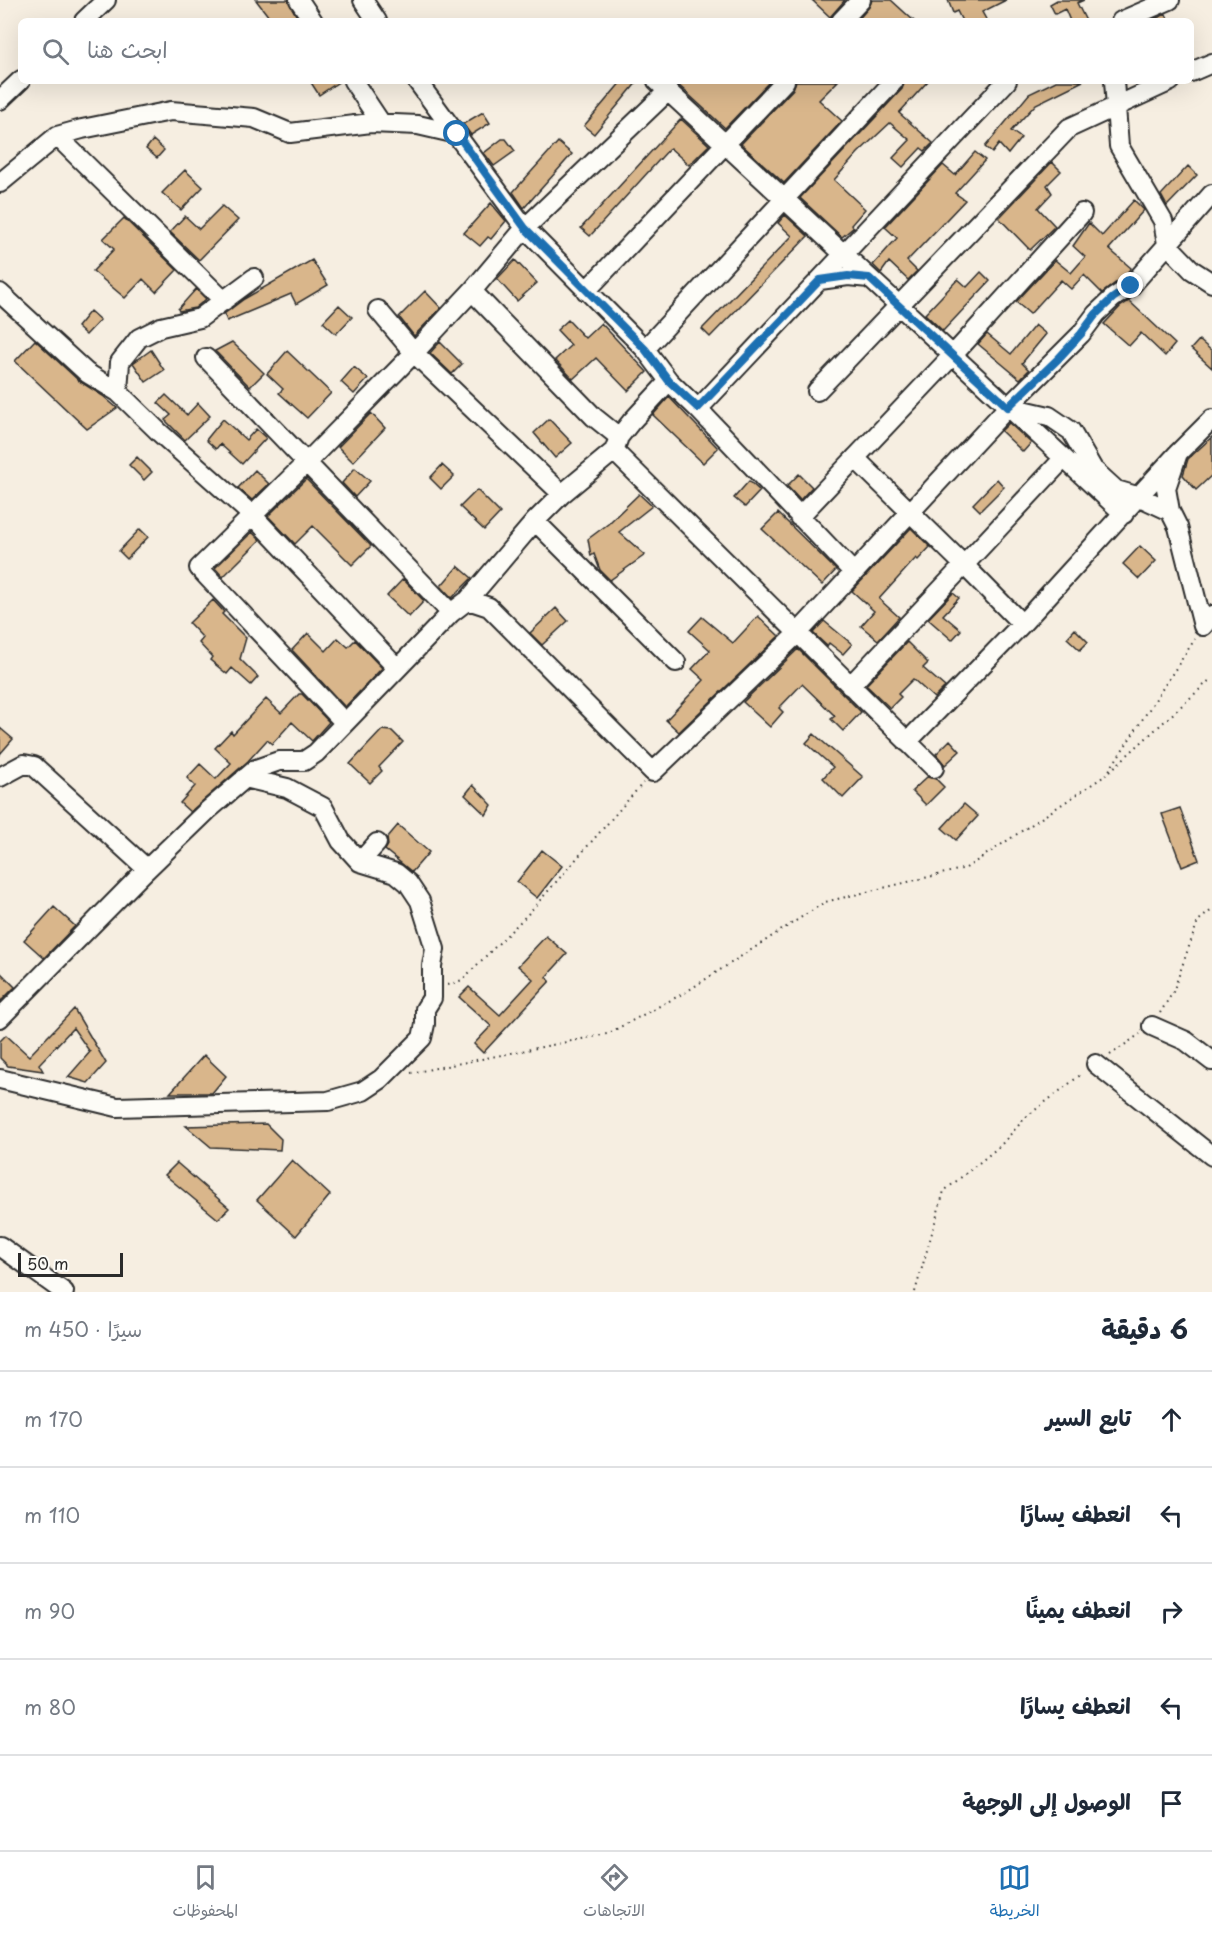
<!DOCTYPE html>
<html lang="ar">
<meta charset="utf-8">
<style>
:root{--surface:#fff;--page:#f2f2f3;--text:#1f2937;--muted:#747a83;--line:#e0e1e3;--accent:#1f6fb2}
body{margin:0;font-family:"Playpen Sans","Playpen Sans Arabic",sans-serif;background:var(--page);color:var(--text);direction:rtl}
.scale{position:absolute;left:18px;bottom:15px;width:105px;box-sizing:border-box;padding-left:6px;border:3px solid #2b2b2b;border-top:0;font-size:16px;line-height:21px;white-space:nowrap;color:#2b2b2b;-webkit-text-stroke:4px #fdfcf7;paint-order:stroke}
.stop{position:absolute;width:18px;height:18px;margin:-14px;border:4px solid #1f6fb2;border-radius:50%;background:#fff}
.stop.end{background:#1f6fb2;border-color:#fff;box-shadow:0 2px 6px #0008}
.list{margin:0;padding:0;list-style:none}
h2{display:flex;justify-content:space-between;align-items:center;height:78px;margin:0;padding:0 24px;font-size:26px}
h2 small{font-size:20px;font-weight:400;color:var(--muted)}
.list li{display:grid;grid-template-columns:39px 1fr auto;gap:18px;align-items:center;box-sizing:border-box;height:96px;padding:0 24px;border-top:2px solid var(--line)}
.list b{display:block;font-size:22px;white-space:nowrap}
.list em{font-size:20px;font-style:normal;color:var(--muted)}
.icon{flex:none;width:33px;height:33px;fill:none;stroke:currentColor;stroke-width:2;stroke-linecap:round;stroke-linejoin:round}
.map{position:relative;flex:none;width:1212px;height:1292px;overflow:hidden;direction:ltr}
.search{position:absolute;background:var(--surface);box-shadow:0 6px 24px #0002;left:18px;right:18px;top:18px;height:66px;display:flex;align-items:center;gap:15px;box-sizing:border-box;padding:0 21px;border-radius:9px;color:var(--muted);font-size:22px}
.sheet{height:558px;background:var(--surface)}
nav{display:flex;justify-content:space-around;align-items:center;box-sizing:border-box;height:84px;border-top:2px solid var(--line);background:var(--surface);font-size:16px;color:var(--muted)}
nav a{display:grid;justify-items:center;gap:3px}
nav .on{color:var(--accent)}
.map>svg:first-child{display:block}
.building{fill:#d9b68b;stroke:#2b2b2b;stroke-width:1.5}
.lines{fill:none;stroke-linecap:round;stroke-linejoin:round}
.minor-casing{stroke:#2b2b2b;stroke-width:22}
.path{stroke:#2b2b2b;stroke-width:2;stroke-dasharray:1.5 4.5;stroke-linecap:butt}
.minor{stroke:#fdfcf7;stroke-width:18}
.route{stroke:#1f6fb2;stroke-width:8}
</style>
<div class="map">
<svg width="1212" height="1292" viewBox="0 0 1212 1292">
<rect width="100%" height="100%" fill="#f6eee1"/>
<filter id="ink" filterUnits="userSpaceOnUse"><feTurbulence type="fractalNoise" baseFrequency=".0167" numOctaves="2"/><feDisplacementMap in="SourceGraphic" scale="12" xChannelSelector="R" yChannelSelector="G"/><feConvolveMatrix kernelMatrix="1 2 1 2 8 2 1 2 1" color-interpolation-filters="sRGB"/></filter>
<g filter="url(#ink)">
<path class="building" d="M256,0H288L299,21H272Z
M812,0H845L830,17Z
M872,0H891L914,21H857L869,7Z
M948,0H1006L982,12L987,21H962L957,11L953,13Z
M1057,0H1084L1077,3L1086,21H1070L1065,9L1055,14L1050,4Z
M1166,14L1169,21H1150Z
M310,81H340L319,95Z
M622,81H638L594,134L584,126Z
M674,81H770L725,128Z
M796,81H838L819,100L842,121L784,183L741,144L793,89Z
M905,81H928L899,113L933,143L925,151L921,148L903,167L893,158L910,140L890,123L858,153L834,180L865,209L851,225L854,227L842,237L800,198L902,89Z
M1056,81H1083L1036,104L1011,131L1021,138L1008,154L999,144L992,153L985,147L1029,94Z
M483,112L490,123L471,135L463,124Z
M681,119L709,145L689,165L670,148L590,236L581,228Z
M502,139H506L515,151L494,166L484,153Z
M153,140L164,150L157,158L146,149Z
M558,142L572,154L524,208L513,192Z
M975,152L985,160L955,193L965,200L907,261L917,271L908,280L889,262L881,273L873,265L897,238L885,227L943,165L955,175Z
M1052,162L1061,171L1047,185L1052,193L1038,208L1055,226L1030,250L999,218Z
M1188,166L1197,175L1167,206L1161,195Z
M185,170L203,187L181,210L162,193Z
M1134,200L1144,210L1109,249L1131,268L1122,278L1102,293L1084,275L1071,289L1061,280L1030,314L1016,302L1055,260L1071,273L1085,257L1073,246L1089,223L1102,236Z
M491,203L506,221L491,239L488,237L480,246L464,233Z
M222,206L238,220L199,260L170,232L185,216L199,229Z
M785,215L808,236L710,337L702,329L792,236L778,223Z
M124,218L177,270L156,292L143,279L125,298L93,271L114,249L103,239Z
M312,260L328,285L296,304L291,294L227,321L224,314L244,299Z
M515,260L537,283L517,301L497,279Z
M981,272L990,281L943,331L925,314L958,279L967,287Z
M196,289L206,299L195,308L179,311L178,309Z
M425,291L441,308L414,336L399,317Z
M1129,301L1175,344L1165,356L1141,333L1129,346L1104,324L1120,307Z
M339,305L352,317L336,334L323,322Z
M90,311L100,320L86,335L77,327Z
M568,320L585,338L601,323L647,372L628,391L596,358L573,379L555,360L571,345L557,330Z
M1035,325L1046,334L1022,363L1029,370L1020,379L978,344L987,334L1011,354Z
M35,340L79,381L103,396L117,408L87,429L15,361Z
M1199,340L1212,351V368L1191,349Z
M232,342L264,373L250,387L215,351Z
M440,342L462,364L452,374L430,353Z
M151,350L164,370L146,382L133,363Z
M287,351L331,393L307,418L279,393L283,389L267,374Z
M354,367L368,379L354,394L341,382Z
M166,395L187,415L198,403L210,416L185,440L165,420L171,415L158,403Z
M669,397L718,448L703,463L653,415Z
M371,413L385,428L353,462L338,447Z
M223,419L246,440L256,429L266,438L242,464L220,444L216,449L206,440Z
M549,419L572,443L555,458L534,433Z
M1009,423L1031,443L1023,452L1001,431Z
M1212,437V475L1196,490L1183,475L1188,459Z
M137,457L152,472L144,480L129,465Z
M442,465L454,476L441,489L430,478Z
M355,468L370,481L355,497L342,483Z
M255,470L269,484L252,500L238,488Z
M799,474L812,487L800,500L787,486Z
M306,479L371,546L352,565L313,526L295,544L268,516Z
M997,479L1004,487L980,511L973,504Z
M749,481L760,491L745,507L734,498Z
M477,490L500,513L484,530L460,507Z
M639,494L652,506L619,532L645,555L610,580L600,570L594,554L591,556L588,539L608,524Z
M778,513L836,570L822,585L762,529Z
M911,528L930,547L918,560L916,558L879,599L899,617L878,640L861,626L874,611L852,591Z
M140,529L148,537L127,559L119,551Z
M252,532L260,540L223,577L215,568Z
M1140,546L1156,561L1139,579L1123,564Z
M458,566L472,578L452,598L441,586Z
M403,579L424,601L409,617L387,596Z
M953,593L959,598L943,615L961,630L952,640L928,619Z
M213,600L224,612L222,614L246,638L240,659L258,677L251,685L232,668L227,674L210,660L212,657L199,643L203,638L189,623Z
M556,608L568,621L542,645L530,633Z
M758,616L779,636L679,732L666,720L704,680L692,669L710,650L689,631L702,617L733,643Z
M824,621L852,644L843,654L829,643L827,646L813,633Z
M1075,629L1088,642L1080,650L1067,638Z
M308,633L326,651L338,638L348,647L355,640L382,668L345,707L292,650Z
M907,642L928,663L923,668L945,687L934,698L913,679L898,694L901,697L890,708L866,685Z
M798,649L861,712L843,731L831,719L835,716L802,684L779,708L783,712L770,727L743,702Z
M299,694H302L329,722L312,741L292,722L272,744L267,740L248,761L190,812L180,803L195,786L187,778L200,764L216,779L231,763L215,748L231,731L233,734L266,699L281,713Z
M0,728L13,739L0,754Z
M382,730L392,731L403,742L379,767L382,771L370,783L350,764Z
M814,734L863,777L843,798L823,778L833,767L806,743Z
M950,740L960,751L945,765L936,754Z
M927,777L936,779L944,787L926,805L912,791Z
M473,785L492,805L486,815L465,795Z
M964,804L978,816L956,840L942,828Z
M1180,808L1199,860L1182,867L1162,814Z
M398,825L429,852L412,872L385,850L388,845L387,838Z
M542,850L562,866L537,898L517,882Z
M54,907L75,926L44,958L24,940Z
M546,936L567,954L546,977L550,981L483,1053L474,1044L491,1026L459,997L469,987L500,1015L533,979L518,966Z
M0,972L15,987L0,1002Z
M74,1009L106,1063L88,1083L68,1077L90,1052L73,1028L39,1064L43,1071L8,1066L0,1058V1041L6,1035L29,1056Z
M204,1055L226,1076L212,1093H170Z
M266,1124L281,1139L280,1150L211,1147L186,1126Z
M292,1160L330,1195L296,1236L257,1200Z
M177,1163L229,1208L218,1219L165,1175Z"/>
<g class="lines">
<defs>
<path id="minor" d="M299,0L313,21
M363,0L377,21
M84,21L106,0
M841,21L861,0
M1121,21L1170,0
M1191,72L1212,63
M353,81L381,123
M417,81L525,228L645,349L669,381L698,409L854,573
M657,81L1124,514
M1114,81L1119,146L1163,221L1167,244L1192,270L1212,283
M0,100L21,80
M57,136L224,301
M0,183L57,136L82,129L171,111L254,118L290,133L371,123L418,125L457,134
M820,280L848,276L869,278
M472,291L594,417L619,437
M586,291L785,81
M0,293L87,373L118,392L160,433L253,516L397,668
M378,310L414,353L562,494
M645,349L894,81
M206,358L451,613
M817,391L1069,128L1171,81
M118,392L120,362L139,338L161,327L200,318L254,278
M1010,407L1049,416L1071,431L1093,469L1116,490L1140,497L1170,511
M698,409L1007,81
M1212,419L1178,453L1166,488L1170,511L1178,527L1203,626L1212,615
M614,451L934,768
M799,517L953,355L1082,213
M535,521L676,662
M468,600L489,607L653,772L797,634L1008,407L1081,334L1096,314L1113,298L1131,286L1212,194
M1022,624L964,565L1064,458
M850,686L964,565L855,458
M344,722L199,568L307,462L414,353L472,291L525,228L668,91
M907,742L1022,624L1178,453
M0,777L24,764L34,766L147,869
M245,778L287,788L323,807L341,841L360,862L377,843
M0,1018L145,871L207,811L256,769L279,761H304L316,753L451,613L468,600L535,521L562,494L614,451L619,437L631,422L669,381
M1152,1026L1186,1041L1212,1061
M1096,1064L1212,1156
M0,1079L117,1107L328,1101L363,1091L381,1079L422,1038L425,1024V1009L432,998V966L435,949L420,901L408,883L396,873L360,862
M0,1246L64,1292"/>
</defs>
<use href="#minor" class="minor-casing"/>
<path class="path" d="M1110,771L1212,678
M448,985L462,980L528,914L643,783
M1160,1013L1173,992L1198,921L1212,910
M1110,1055L1140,1034
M411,1073L607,1034L686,992L825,902L966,868L1106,775L1195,639
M915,1292L944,1191L1000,1146L1026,1117L1083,1073"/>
<use href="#minor" class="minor"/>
</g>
</g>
<g class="lines" filter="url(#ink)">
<path class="route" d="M457,134L525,228L645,349L669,381L698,408L820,280L848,276L869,278L1008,407L1058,359L1081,334L1096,314L1113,298L1131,286"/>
</g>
</svg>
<div class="scale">50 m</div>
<div class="stop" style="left:457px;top:134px"></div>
<div class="stop end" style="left:1131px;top:286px"></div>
<div class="search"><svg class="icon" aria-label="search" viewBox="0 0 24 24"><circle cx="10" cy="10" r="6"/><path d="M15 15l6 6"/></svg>ابحث هنا</div>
</div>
<section class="sheet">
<h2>6 دقيقة<small>سيرًا · 450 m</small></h2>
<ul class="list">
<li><svg class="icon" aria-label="ahead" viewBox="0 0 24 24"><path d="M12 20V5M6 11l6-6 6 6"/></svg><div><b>تابع السير</b></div><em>170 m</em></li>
<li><svg class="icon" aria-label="left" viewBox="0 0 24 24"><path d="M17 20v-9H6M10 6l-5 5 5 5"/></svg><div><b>انعطف يسارًا</b></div><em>110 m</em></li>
<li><svg class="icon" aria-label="right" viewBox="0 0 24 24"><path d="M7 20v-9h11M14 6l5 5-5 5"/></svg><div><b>انعطف يمينًا</b></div><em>90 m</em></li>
<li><svg class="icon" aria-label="left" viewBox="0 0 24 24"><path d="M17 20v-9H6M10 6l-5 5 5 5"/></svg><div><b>انعطف يسارًا</b></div><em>80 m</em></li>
<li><svg class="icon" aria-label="arrive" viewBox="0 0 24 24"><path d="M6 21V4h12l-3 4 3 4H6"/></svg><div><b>الوصول إلى الوجهة</b></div></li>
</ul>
</section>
<nav>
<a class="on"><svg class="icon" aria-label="map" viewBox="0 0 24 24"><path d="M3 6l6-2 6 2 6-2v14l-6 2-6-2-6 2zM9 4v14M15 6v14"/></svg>الخريطة</a>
<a><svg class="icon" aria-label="directions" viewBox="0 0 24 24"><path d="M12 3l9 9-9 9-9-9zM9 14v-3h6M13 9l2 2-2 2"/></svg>الاتجاهات</a>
<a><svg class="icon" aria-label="saved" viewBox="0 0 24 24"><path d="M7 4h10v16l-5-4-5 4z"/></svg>المحفوظات</a>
</nav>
